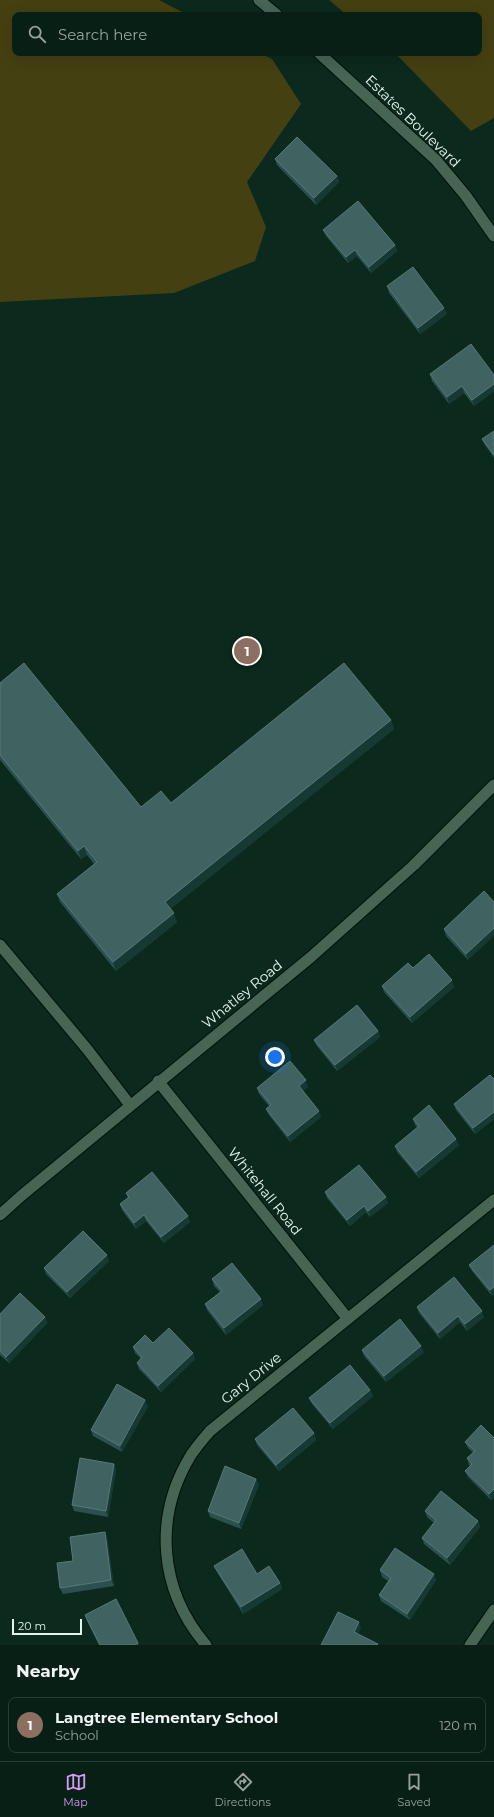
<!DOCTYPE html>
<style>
:root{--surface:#081f15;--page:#11271e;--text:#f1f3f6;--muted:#98a2a0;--line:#293d34;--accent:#d69bfa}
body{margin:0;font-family:Montserrat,sans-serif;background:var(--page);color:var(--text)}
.scale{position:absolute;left:12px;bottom:10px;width:70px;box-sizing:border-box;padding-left:4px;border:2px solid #e4f5ec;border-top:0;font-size:11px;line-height:14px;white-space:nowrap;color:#e4f5ec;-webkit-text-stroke:3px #0b291c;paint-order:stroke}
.you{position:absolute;left:275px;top:1057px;width:14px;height:14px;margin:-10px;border:3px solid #fff;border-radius:50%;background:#1a73e8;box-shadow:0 0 0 6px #1a73e833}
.badge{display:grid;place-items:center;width:26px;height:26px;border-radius:50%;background:var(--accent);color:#fff;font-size:13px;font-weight:700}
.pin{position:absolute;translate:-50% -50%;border:2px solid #fff;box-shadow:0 1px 4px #0006}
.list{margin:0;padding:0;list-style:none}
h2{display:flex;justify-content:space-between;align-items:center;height:52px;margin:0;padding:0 16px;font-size:17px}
h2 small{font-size:13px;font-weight:400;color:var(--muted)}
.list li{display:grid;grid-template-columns:26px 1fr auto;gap:12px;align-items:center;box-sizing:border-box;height:56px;margin:0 8px 8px;padding:0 8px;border:1px solid var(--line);border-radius:8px}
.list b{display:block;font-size:15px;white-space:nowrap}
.list p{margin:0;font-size:13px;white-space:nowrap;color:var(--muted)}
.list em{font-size:13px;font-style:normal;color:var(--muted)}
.icon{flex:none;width:22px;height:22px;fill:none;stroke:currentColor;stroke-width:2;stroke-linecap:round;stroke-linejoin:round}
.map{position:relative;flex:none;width:494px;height:1645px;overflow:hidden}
.search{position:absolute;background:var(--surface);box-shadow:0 4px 16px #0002;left:12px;right:12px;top:12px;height:44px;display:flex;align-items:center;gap:10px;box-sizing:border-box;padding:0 14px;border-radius:8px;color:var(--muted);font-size:15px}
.sheet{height:116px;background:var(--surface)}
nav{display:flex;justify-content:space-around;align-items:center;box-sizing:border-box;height:56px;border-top:1px solid var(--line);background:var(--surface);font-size:11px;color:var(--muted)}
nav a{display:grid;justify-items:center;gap:2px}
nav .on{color:var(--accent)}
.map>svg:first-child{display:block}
.green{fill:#454011}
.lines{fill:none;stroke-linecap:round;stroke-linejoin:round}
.service-casing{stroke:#001108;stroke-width:13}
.minor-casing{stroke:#001108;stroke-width:13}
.tertiary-casing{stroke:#001108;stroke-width:13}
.service{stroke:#466555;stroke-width:11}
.minor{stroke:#466555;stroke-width:11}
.tertiary{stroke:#466555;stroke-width:11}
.wall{fill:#2c504f}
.shaded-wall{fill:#163933}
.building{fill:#406260;stroke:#597976}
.labels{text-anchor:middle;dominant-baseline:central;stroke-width:3;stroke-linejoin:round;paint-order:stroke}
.street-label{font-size:14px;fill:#e4f5ec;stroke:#0b291c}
</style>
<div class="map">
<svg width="494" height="1645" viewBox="0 0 494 1645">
<rect width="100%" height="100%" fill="#0b291c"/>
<path class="green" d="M0,0H159L188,15H15V53H260L272,59L301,104L247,182L266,227L255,261L174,293L0,302Z
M329,0H494V118L471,131L395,53H479V15H347Z"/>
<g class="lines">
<defs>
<path id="service" d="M0,945L87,1049L130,1105"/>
<path id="minor" d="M158,1081L348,1319
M0,1215L21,1196L311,957L414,865L494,785
M206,1645C159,1590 153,1517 191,1455C197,1446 204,1438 210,1431L494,1200
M470,1645L494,1610"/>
<path id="tertiary" d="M259,0L277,15
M319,53L436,160L466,196L494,236"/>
</defs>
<use href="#service" class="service-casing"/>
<use href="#minor" class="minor-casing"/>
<use href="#tertiary" class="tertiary-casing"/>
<use href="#service" class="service"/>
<use href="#minor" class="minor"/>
<use href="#tertiary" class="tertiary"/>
</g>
<path class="wall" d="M275,159L337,176L339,182L316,205L277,165Z
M323,230L395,245L397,251L371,273L357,256L348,263L326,236Z
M387,286L447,314L420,334L389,293Z
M430,374L494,375V391L474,406L464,393L449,404L432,381Z
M494,431V458L485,445L482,439Z
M0,683L141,807L171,803L391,720L394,729L170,909L177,922L116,971L60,902L57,894L94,864L87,855L81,859L0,760Z
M484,891L468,960L446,936L444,929Z
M413,968L454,987L412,1023L384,992L382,986Z
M378,1031L380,1037L337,1071L317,1046L314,1040Z
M494,1079V1119L475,1134L456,1110L454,1104Z
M308,1087L302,1091L321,1117L290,1142L269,1115L266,1109L269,1106L259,1094L257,1088Z
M413,1119L459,1145L419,1178L397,1152L395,1146L418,1128L415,1125Z
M325,1192L388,1203L370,1217L366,1212L350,1226L327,1198Z
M126,1193L190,1222L164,1243L146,1221L136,1229L122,1210L120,1204L128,1198Z
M494,1245L492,1296L472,1271L469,1265Z
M109,1261L70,1298L46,1274L44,1268Z
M212,1279L263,1305L226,1335L207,1310L205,1304L220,1292L214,1286Z
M417,1307L484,1317L467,1331L460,1322L440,1339L419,1313Z
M0,1314L45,1317L47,1323L9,1363L0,1355Z
M153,1343L193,1353L195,1359L161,1392L139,1369L137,1363L141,1359L135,1353L133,1347Z
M362,1350L424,1352L386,1382L364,1356Z
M370,1390L373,1396L333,1429L312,1404L309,1398Z
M148,1406L122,1452L93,1436L91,1430Z
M314,1433L316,1440L279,1471L257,1445L255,1439Z
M494,1438V1498L491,1500L468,1477L465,1471L470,1466L469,1465L467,1458L473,1453L468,1448L465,1442Z
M114,1464L116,1470L108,1517L74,1511L72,1505Z
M256,1479L259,1485L241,1529L210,1517L208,1511Z
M425,1511L478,1521L480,1527L450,1565L424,1544L422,1538L434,1523L427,1517Z
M107,1538L114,1586L63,1594L60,1588L73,1561Z
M214,1566L257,1574L280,1583L282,1589L243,1614L217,1572Z
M380,1570L436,1580L410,1620L381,1601L379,1595L388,1581L382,1577Z
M85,1615L138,1643L139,1645H99L87,1621Z"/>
<path class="shaded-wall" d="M337,176L339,182L316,205L314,198Z
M395,245L397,251L371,273L369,267Z
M355,250L357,256L348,263L346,257Z
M444,308L447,314L420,334L418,328Z
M494,384V391L474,406L472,400Z
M462,386L464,393L449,404L447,397Z
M391,720L394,729L168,911L165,902Z
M84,846L87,855L81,859L78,851Z
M174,913L177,922L116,971L113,962Z
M494,928V936L468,960L466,954Z
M452,980L454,987L412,1023L410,1017Z
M378,1031L380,1037L337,1071L335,1065Z
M306,1080L308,1087L301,1092L299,1086Z
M319,1111L321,1117L290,1142L288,1136Z
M494,1112V1119L475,1134L473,1128Z
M456,1139L459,1145L419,1178L416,1172Z
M386,1197L388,1203L370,1217L368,1211Z
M364,1206L366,1212L350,1226L347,1220Z
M144,1215L146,1221L136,1229L134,1223Z
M188,1216L190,1222L164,1243L161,1237Z
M107,1255L109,1261L70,1298L67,1292Z
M494,1287V1295L492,1296L490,1290Z
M261,1299L263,1305L226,1335L224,1328Z
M482,1311L484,1317L467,1331L465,1324Z
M458,1316L460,1322L440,1339L438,1333Z
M45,1317L47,1323L9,1363L6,1357Z
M421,1346L424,1352L386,1382L384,1376Z
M193,1353L195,1359L161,1392L158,1386Z
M370,1390L373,1396L333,1429L330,1423Z
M145,1400L148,1406L122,1452L120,1446Z
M314,1433L316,1440L279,1471L276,1465Z
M114,1464L116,1470L108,1517L106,1511Z
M256,1479L259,1485L241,1529L239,1523Z
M494,1489V1498L491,1500L489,1494Z
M478,1521L480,1527L450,1565L447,1558Z
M105,1532L107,1538L114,1586L111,1580Z
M434,1574L436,1580L410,1620L407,1614Z
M280,1583L282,1589L243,1614L241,1607Z
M359,1622L361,1628L356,1639L354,1632Z"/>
<path class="building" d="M297,137L337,176L314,198L275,159Z
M358,201L395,245L369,267L355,250L346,257L323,230Z
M413,267L444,308L418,328L387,286Z
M471,344L494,375V384L472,400L462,386L447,397L430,374Z
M494,431V455L482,439Z
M24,663L141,807L161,791L171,803L344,663L391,720L165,902L174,913L113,962L57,894L97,862L84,846L78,851L0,755V683Z
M484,891L494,902V928L466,954L444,929Z
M429,954L452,980L410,1017L382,986L408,963L413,968Z
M357,1005L378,1031L335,1065L314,1040Z
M290,1061L306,1080L299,1086L319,1111L288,1136L266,1109L271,1105L257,1088Z
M490,1075L494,1079V1112L473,1128L454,1104Z
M429,1105L456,1139L416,1172L395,1146L419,1126L413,1119Z
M359,1165L386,1197L368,1211L364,1206L347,1220L325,1192Z
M152,1172L188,1216L161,1237L144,1215L134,1223L120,1204L129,1197L126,1193Z
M83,1231L107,1255L67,1292L44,1268Z
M494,1245V1287L490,1290L469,1265Z
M232,1263L261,1299L224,1328L205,1304L222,1291L212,1279Z
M454,1277L482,1311L465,1324L458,1316L438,1333L417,1307Z
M20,1293L45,1317L6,1357L0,1351V1314Z
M400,1319L421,1346L384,1376L362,1350Z
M169,1328L193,1353L158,1386L137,1363L142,1357L133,1347L145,1335L153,1343Z
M350,1365L370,1390L330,1423L309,1398Z
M117,1384L145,1400L120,1446L91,1430Z
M293,1408L314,1433L276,1465L255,1439Z
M481,1425L494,1438V1489L489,1494L465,1471L472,1464L467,1458L475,1451L465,1442Z
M80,1458L114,1464L106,1511L72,1505Z
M225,1466L256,1479L239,1523L208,1511Z
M441,1491L478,1521L447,1558L422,1538L436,1520L425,1511Z
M105,1532L111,1580L60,1588L57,1563L73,1561L70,1537Z
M395,1548L434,1574L407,1614L379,1595L391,1578L380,1570Z
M242,1549L257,1574L269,1566L280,1583L241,1607L214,1566Z
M116,1599L138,1643L134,1645H100L85,1615Z
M338,1612L359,1622L354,1632L378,1644L377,1645H321Z"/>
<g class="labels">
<g class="street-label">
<text transform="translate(413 121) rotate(44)">Estates Boulevard</text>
<text transform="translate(242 994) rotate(-39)">Whatley Road</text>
<text transform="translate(265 1191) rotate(51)">Whitehall Road</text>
<text transform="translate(251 1378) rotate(-39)">Gary Drive</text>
</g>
</g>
</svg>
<div class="scale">20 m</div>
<div class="you"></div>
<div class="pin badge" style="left:247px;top:651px;background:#8d6e63">1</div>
<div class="search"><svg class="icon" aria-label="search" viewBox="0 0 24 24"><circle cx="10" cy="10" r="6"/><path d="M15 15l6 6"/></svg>Search here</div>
</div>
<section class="sheet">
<h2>Nearby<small></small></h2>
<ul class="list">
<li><span class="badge" style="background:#8d6e63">1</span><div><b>Langtree Elementary School</b><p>School</p></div><em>120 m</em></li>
</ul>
</section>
<nav>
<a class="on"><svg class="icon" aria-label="map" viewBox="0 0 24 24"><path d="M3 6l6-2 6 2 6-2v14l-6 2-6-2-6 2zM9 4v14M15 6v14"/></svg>Map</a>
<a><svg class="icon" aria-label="directions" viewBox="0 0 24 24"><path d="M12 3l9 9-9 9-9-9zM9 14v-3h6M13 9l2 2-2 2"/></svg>Directions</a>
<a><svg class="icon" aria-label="saved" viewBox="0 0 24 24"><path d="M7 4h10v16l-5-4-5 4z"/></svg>Saved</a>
</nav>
